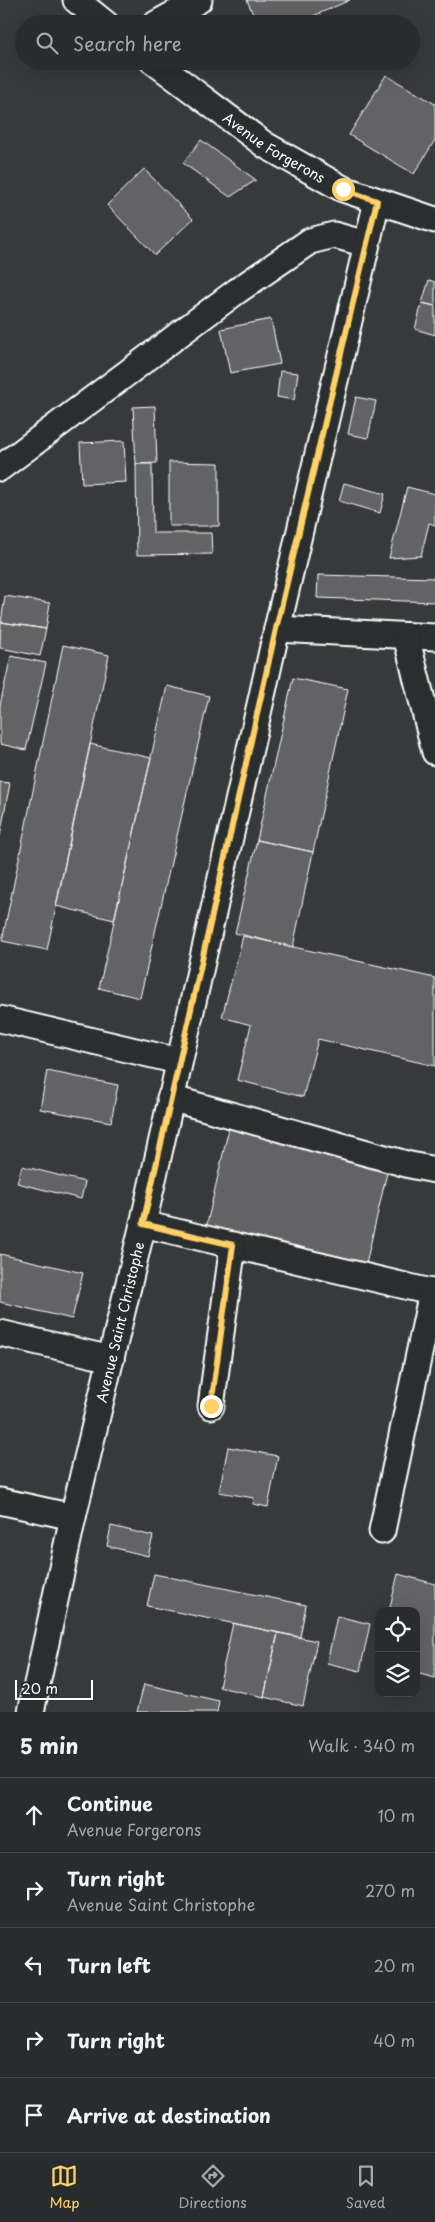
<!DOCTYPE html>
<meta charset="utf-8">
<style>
:root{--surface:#292c2c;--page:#313434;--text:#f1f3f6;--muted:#a5a7a9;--line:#454848;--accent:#ffd166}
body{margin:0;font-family:"Playpen Sans",sans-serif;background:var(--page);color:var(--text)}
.controls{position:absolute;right:15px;bottom:15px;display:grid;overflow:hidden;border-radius:10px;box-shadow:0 5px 20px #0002}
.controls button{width:45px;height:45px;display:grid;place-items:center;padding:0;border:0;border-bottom:1px solid var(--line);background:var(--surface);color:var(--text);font:25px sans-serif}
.scale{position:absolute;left:15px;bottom:12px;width:78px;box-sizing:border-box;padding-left:5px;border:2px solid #fff;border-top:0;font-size:14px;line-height:18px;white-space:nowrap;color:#fff;-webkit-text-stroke:4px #2a2d2e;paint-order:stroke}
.stop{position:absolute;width:15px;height:15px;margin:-11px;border:4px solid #ffd166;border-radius:50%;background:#fff}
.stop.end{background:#ffd166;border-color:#fff;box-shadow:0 1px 5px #0008}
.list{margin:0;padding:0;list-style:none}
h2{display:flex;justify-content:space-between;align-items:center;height:65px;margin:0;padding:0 20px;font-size:21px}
h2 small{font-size:16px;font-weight:400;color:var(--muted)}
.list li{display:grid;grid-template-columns:32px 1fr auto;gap:15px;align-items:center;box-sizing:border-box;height:75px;padding:0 20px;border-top:1px solid var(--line)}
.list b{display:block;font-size:19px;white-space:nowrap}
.list p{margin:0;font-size:16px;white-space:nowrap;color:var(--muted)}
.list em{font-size:16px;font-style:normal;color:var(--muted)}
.icon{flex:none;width:28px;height:28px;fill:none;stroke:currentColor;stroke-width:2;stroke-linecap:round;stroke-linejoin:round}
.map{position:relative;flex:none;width:435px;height:1712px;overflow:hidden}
.search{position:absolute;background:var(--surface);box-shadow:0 5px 20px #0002;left:15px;right:15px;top:15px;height:55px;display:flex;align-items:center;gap:12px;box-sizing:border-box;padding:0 18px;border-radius:28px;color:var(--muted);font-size:19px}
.sheet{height:440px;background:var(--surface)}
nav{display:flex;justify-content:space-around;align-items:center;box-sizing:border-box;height:70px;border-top:1px solid var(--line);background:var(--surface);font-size:14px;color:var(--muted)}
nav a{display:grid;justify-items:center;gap:2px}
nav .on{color:var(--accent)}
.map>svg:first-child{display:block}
.building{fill:#636465;stroke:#fff}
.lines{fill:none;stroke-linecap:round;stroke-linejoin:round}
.minor-casing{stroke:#fff;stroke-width:29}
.minor{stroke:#2a2d2e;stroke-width:25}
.route{stroke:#ffd166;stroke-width:6}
.labels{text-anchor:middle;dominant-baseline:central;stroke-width:4;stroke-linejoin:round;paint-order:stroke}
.street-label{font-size:14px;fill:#fff;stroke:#2a2d2e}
</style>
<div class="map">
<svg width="435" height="1712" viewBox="0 0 435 1712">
<rect width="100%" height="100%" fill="#373a3b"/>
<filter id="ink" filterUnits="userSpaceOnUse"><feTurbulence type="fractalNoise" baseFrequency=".02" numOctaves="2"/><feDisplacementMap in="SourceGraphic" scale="10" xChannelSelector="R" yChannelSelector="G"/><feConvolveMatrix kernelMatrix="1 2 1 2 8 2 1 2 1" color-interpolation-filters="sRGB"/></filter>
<g filter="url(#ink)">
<path class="building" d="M247,0H350L295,24H257Z
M386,75L435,104V140L414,174L349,135Z
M201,140L256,180L230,197L183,163Z
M144,169L193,219L155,255L107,205Z
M429,280L435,282V306L422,303Z
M422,303L435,306V335L415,329Z
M271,319L280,364L230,373L221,329Z
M280,371L298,373L294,400L277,397Z
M356,397L376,401L368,438L348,434Z
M155,406L157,463L136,464L133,407Z
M124,441L126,482L82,484L80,443Z
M169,462L219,463V526H169Z
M136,464H152L153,533H211L212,554L137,555Z
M344,483L385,494L380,513L339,501Z
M407,487L435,494V525L429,523L421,556L389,558Z
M318,575L435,578V602L317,598Z
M5,596L50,603L46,629L1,622Z
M1,622L46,629L40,656L0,648Z
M63,645L109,655L47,950L2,941Z
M11,656L46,663L26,750L0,744V705Z
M293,678L348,689L313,852L257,840Z
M167,686L209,696L140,998L99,988Z
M90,744L151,758L114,920L56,906Z
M0,782L10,783L0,836Z
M257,840L313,852L293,947L235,933Z
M243,936L435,978V1066L318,1039L303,1097L237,1080L251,1025L222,1017Z
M47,1071L118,1085L111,1122L40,1109Z
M231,1119L391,1155L366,1264L206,1228Z
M22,1166L85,1182L81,1199L17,1183Z
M0,1254L83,1273L72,1319L0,1302Z
M228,1447L278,1456L268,1507L253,1504L254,1498L219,1492Z
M111,1526L153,1536L148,1556L107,1546Z
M154,1574L306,1605L300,1637L147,1606Z
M398,1574L435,1584V1678L416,1673V1611H389Z
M337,1616L370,1624L360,1671L327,1663Z
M233,1623L278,1633L264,1697L219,1687Z
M278,1633L317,1641L303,1706L264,1697Z
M144,1684L219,1701L217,1712H137Z"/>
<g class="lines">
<defs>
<g id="minor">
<path d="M76,0L106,24"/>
<path d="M156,24L199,0"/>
<path id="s1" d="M153,61L265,145L343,189L435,220"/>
<path d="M0,468L237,291L310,241L334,235L366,244"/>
<path d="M277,629L435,637"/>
<path d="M406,636L435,752"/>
<path d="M0,1019L178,1061"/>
<path d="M170,1098L410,1165L435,1170"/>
<path d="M143,1224L435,1293"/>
<path d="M0,1333L111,1359"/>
<path d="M211,1406L233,1245"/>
<path d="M0,1501L73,1517"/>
<path d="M382,1531L432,1292"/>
<path id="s2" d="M31,1712L73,1517L143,1224L277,629L377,201"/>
</g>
</defs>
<use href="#minor" class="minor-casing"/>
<use href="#minor" class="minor"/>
</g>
</g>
<g class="lines" filter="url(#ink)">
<path class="route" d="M211,1406L233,1245L143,1224L276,629L377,201L343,189"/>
</g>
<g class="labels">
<g class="street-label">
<text stroke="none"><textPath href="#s1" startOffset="149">Avenue Forgerons</textPath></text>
<text stroke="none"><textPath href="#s2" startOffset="400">Avenue Saint Christophe</textPath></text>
</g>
</g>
</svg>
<div class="controls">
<button><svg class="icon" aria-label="locate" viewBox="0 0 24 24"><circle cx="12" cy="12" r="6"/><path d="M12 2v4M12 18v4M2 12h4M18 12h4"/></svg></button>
<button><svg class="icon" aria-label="layers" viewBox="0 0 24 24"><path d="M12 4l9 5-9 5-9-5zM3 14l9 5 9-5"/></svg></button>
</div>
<div class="scale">20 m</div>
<div class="stop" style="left:343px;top:189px"></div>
<div class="stop end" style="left:211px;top:1406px"></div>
<div class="search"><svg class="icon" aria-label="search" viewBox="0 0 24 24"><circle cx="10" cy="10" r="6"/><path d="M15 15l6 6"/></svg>Search here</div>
</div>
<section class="sheet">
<h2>5 min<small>Walk · 340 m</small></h2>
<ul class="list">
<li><svg class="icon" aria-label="ahead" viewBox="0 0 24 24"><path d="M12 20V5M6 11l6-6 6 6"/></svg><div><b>Continue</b><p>Avenue Forgerons</p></div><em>10 m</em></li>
<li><svg class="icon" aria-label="right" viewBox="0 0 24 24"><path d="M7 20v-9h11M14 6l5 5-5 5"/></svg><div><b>Turn right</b><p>Avenue Saint Christophe</p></div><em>270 m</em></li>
<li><svg class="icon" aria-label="left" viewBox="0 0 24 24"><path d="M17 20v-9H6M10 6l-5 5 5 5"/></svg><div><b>Turn left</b></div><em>20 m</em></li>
<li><svg class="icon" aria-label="right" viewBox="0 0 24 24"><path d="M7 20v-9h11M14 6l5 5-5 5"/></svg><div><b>Turn right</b></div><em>40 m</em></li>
<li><svg class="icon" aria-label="arrive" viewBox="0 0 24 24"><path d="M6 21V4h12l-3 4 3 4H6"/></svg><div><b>Arrive at destination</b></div></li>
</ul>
</section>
<nav>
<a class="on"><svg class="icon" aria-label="map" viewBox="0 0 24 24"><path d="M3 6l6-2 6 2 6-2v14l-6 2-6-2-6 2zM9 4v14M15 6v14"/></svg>Map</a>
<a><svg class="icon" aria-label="directions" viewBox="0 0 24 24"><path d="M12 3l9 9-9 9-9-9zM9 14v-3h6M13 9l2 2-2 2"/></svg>Directions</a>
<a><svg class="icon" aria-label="saved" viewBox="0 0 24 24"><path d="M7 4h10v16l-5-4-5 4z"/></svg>Saved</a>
</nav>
